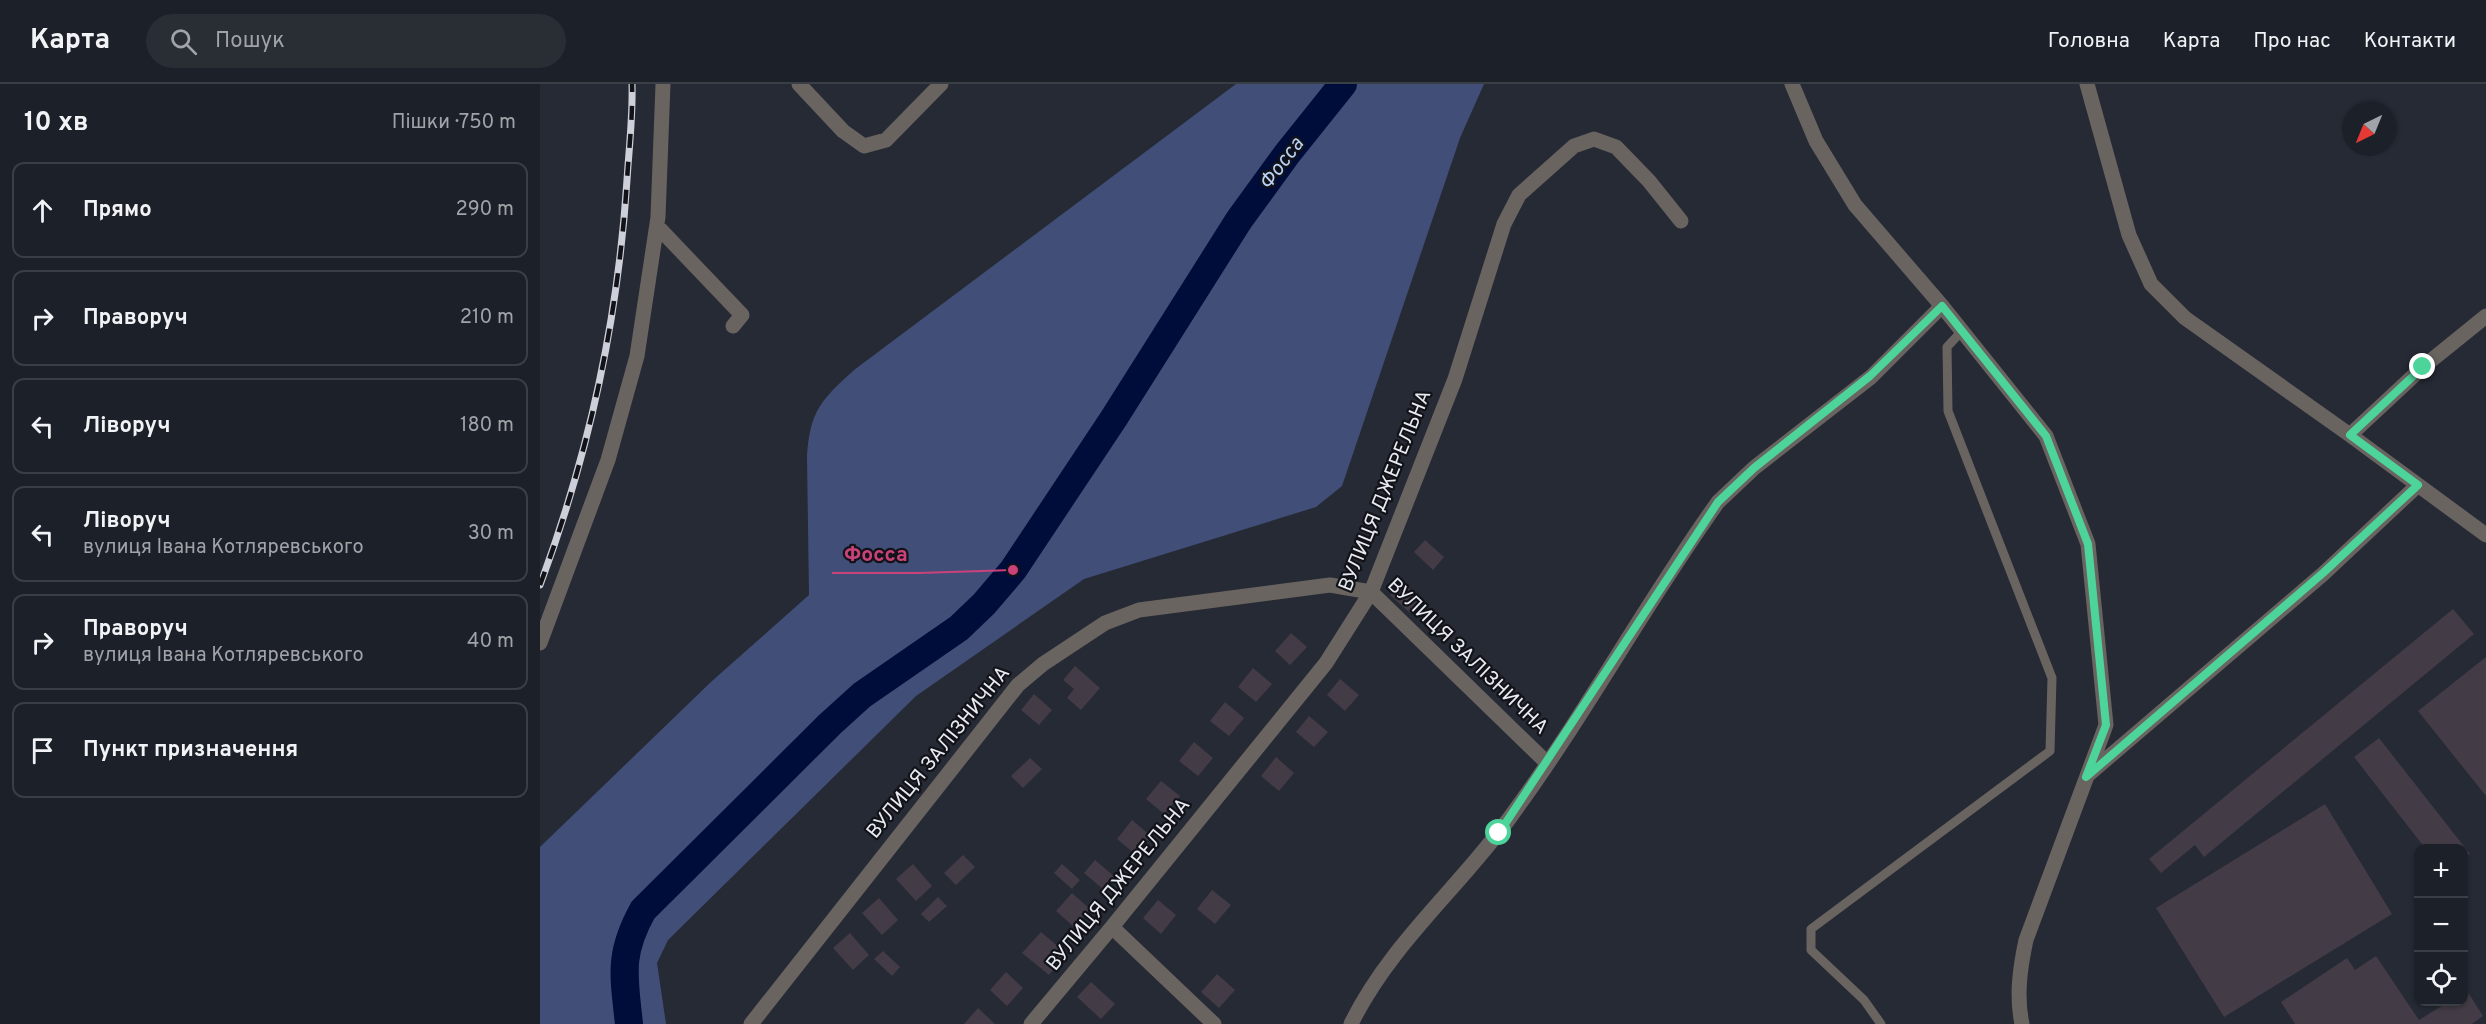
<!DOCTYPE html>
<html lang="uk">
<meta charset="utf-8">
<style>
:root{--surface:#1c2028;--page:#292d34;--text:#f1f3f6;--muted:#a0a3a8;--line:#3a3e45}
body{margin:0;font-family:Overpass,sans-serif;background:var(--page);color:var(--text)}
.controls{position:absolute;right:18px;bottom:18px;display:grid;overflow:hidden;border-radius:12px;box-shadow:0 2px 4px #0004}
.controls button{width:54px;height:54px;display:grid;place-items:center;padding:0;border:0;border-bottom:2px solid var(--line);background:var(--surface);color:var(--text);font:30px sans-serif}
.compass{position:absolute;left:1802px;top:18px;width:54px;height:54px;border-radius:50%;background:var(--surface);box-shadow:0 2px 4px #0004;rotate:223deg}
.stop{position:absolute;width:18px;height:18px;margin:-14px;border:4px solid #4cd49b;border-radius:50%;background:#fff}
.stop.end{background:#4cd49b;border-color:#fff;box-shadow:0 2px 6px #0008}
.list{margin:0;padding:0;list-style:none}
h2{display:flex;justify-content:space-between;align-items:center;height:78px;margin:0;padding:0 24px;font-size:26px}
h2 small{font-size:20px;font-weight:400;color:var(--muted)}
.list li{display:grid;grid-template-columns:39px 1fr auto;gap:18px;align-items:center;box-sizing:border-box;height:96px;margin:0 12px 12px;padding:0 12px;border:2px solid var(--line);border-radius:12px}
.list b{display:block;font-size:22px;white-space:nowrap}
.list p{margin:0;font-size:20px;white-space:nowrap;color:var(--muted)}
.list em{font-size:20px;font-style:normal;color:var(--muted)}
.icon{flex:none;width:33px;height:33px;fill:none;stroke:currentColor;stroke-width:2;stroke-linecap:round;stroke-linejoin:round}
.map{position:relative;flex:none;width:1946px;height:940px;overflow:hidden}
header{display:flex;align-items:center;gap:36px;box-sizing:border-box;height:84px;padding:0 30px;background:var(--surface);border-bottom:2px solid var(--line)}
header strong{font-size:28px}
nav{display:flex;gap:33px;margin-inline-start:auto;font-size:21px}
.search{width:420px;height:54px;background:var(--page);display:flex;align-items:center;gap:15px;box-sizing:border-box;padding:0 21px;border-radius:33px;color:var(--muted);font-size:22px}
main{display:flex}
aside{flex:1;background:var(--surface)}
.map>svg:first-child{display:block}
.green{fill:#414f78}
.lines{fill:none;stroke-linecap:round;stroke-linejoin:round}
.river{stroke:#000c39;stroke-width:28}
.building{fill:#433b45}
.lane{stroke:#6a6461;stroke-width:9}
.street{stroke:#6a6461;stroke-width:15}
.rail-casing{stroke:#ced0d9;stroke-width:7}
.rail{stroke:#111318;stroke-width:4.5;stroke-dasharray:14;stroke-linecap:butt}
.route{stroke:#4cd49b;stroke-width:8}
.labels{text-anchor:middle;dominant-baseline:central;stroke-width:4.5;stroke-linejoin:round;paint-order:stroke}
.street-label{font-size:20px;fill:#e9ebf3;stroke:#111318}
.water-label{font-size:21px;font-style:italic;fill:#bad1f7;stroke:#111318}
.leader{fill:none;stroke:#ca4279;stroke-width:2}
.callout-dot{fill:#ca4279;stroke:#111318;stroke-width:2}
.callout-label{font-size:21px;text-anchor:middle;font-weight:bold;fill:#ca4279;stroke:#111318;stroke-width:4.5;stroke-linejoin:round;paint-order:stroke}
</style>
<header>
<strong>Карта</strong>
<div class="search"><svg class="icon" aria-label="search" viewBox="0 0 24 24"><circle cx="10" cy="10" r="6"/><path d="M15 15l6 6"/></svg>Пошук</div>
<nav><a>Головна</a><a>Карта</a><a>Про нас</a><a>Контакти</a></nav>
</header>
<main>
<aside>
<h2>10 хв<small>Пішки · 750 m</small></h2>
<ul class="list">
<li><svg class="icon" aria-label="ahead" viewBox="0 0 24 24"><path d="M12 20V5M6 11l6-6 6 6"/></svg><div><b>Прямо</b></div><em>290 m</em></li>
<li><svg class="icon" aria-label="right" viewBox="0 0 24 24"><path d="M7 20v-9h11M14 6l5 5-5 5"/></svg><div><b>Праворуч</b></div><em>210 m</em></li>
<li><svg class="icon" aria-label="left" viewBox="0 0 24 24"><path d="M17 20v-9H6M10 6l-5 5 5 5"/></svg><div><b>Ліворуч</b></div><em>180 m</em></li>
<li><svg class="icon" aria-label="left" viewBox="0 0 24 24"><path d="M17 20v-9H6M10 6l-5 5 5 5"/></svg><div><b>Ліворуч</b><p>вулиця Івана Котляревського</p></div><em>30 m</em></li>
<li><svg class="icon" aria-label="right" viewBox="0 0 24 24"><path d="M7 20v-9h11M14 6l5 5-5 5"/></svg><div><b>Праворуч</b><p>вулиця Івана Котляревського</p></div><em>40 m</em></li>
<li><svg class="icon" aria-label="arrive" viewBox="0 0 24 24"><path d="M6 21V4h12l-3 4 3 4H6"/></svg><div><b>Пункт призначення</b></div></li>
</ul>
</aside>
<div class="map">
<svg width="1946" height="940" viewBox="0 0 1946 940">
<rect width="100%" height="100%" fill="#262a35"/>
<path class="green" d="M696,0H944L920,54L802,402L776,423L544,495L376,612L128,856L117,879L126,940H0V763L172,597L269,511L267,372C270,327 281,316 314,286Z"/>
<g class="lines">
<path class="river" d="M89,940C84,892 78,871 103,826L290,640L322,611L419,544L444,520L473,486L574,334L699,136L747,70L803,0"/>
</g>
<path class="building" d="M885,456L904,473L893,486L874,468Z
M862,498L881,516L870,529L850,511Z
M1913,525L1934,550L1664,773L1655,761L1621,789L1609,775Z
M751,549L767,563L750,581L735,567Z
M1946,573V712L1878,627Z
M535,582L560,604L541,626L527,614L534,605L523,596Z
M713,584L732,600L716,618L698,603Z
M800,595L819,611L805,627L787,611Z
M494,610L512,626L499,641L481,626Z
M685,618L704,634L689,652L670,637Z
M769,632L788,648L774,663L756,648Z
M1839,654L1930,770L1924,775V764H1885L1814,673Z
M654,658L673,674L658,692L639,677Z
M736,673L754,689L739,707L721,692Z
M490,674L502,685L483,704L471,692Z
M621,697L640,712L624,730L606,715Z
M1785,720L1852,830L1684,933L1616,824Z
M592,736L611,752L595,770L577,755Z
M423,771L435,783L416,801L404,789Z
M555,776L575,793L564,806L544,789Z
M373,780L392,802L376,817L356,795Z
M522,780L540,796L532,805L514,789Z
M672,806L691,821L675,840L657,825Z
M532,809L550,825L534,843L516,827Z
M398,813L407,822L389,838L381,830Z
M339,814L358,836L342,851L322,829Z
M618,816L636,831L621,850L603,834Z
M501,848L527,870L509,891L482,869Z
M310,849L329,871L313,886L293,864Z
M343,867L360,883L352,892L334,875Z
M1836,872L1879,936L1908,918H1924V902L1943,932L1932,940H1755L1741,918L1807,874L1815,886Z
M466,888L483,904L467,922L450,906Z
M677,890L695,906L679,924L661,908Z
M551,898L575,920L561,935L537,913Z
M438,924L455,940H424Z"/>
<g class="lines">
<path class="lane" d="M1341,940L1324,916L1271,866V845L1510,667L1512,594L1408,327L1407,263L1422,247"/>
<path class="street" d="M259,0L303,47L324,62L346,56L401,0
M1252,0L1276,57L1315,121L1402,222L1506,352L1548,460L1566,641L1486,856C1480,884 1476,912 1482,940
M1547,0L1589,151L1611,200L1645,234L1810,351
M117,142L202,231L193,242
M1946,232L1883,283L1810,351L1946,451
M0,559L68,376L97,272L118,133L123,0
M1549,690L1783,490L1878,401
M572,843L674,940
M211,940L478,601L503,580L565,539L599,526L790,501L831,508L1007,679
M491,940L572,843L786,579L831,508L915,295L964,140L979,111L1034,62L1054,55L1076,63L1109,97L1141,137
M811,940C850,860 920,803 971,732C1045,631 1105,520 1178,418L1214,384L1331,293L1402,222"/>
<defs>
<path id="rail" d="M0,501C49,370 78,236 87,96C89,64 93,32 92,0"/>
</defs>
<use href="#rail" class="rail-casing"/>
<use href="#rail" class="rail"/>
</g>
<g class="lines">
<path class="route" d="M959,749L1178,418L1214,384L1330,292L1402,222L1506,352L1548,460L1566,641L1546,693L1783,489L1878,401L1810,351L1883,283"/>
</g>
<g class="labels">
<g class="street-label">
<text transform="translate(846 407) rotate(-68)">ВУЛИЦЯ ДЖЕРЕЛЬНА</text>
<text transform="translate(927 573) rotate(44)">ВУЛИЦЯ ЗАЛІЗНИЧНА</text>
<text transform="translate(399 669) rotate(-51)">ВУЛИЦЯ ЗАЛІЗНИЧНА</text>
<text transform="translate(579 801) rotate(-51)">ВУЛИЦЯ ДЖЕРЕЛЬНА</text>
</g>
<g class="water-label">
<text transform="translate(742 80) rotate(-53)">Фосса</text>
</g>
</g>
<path class="leader" d="M473 486L379 489H292"/>
<circle class="callout-dot" cx="473" cy="486" r="6"/>
<g class="callout-label">
<text x="336" y="477">Фосса</text>
</g>
</svg>
<div class="controls">
<button>+</button>
<button>−</button>
<button><svg class="icon" aria-label="locate" viewBox="0 0 24 24"><circle cx="12" cy="12" r="6"/><path d="M12 2v4M12 18v4M2 12h4M18 12h4"/></svg></button>
</div>
<svg class="compass" viewBox="-18 -18 36 36"><path d="M0-13l5 13h-10z" fill="#e53935"/><path d="M0 13l5-13h-10z" fill="#a0a3a8"/></svg>
<div class="stop" style="left:959px;top:749px"></div>
<div class="stop end" style="left:1883px;top:283px"></div>
</div>
</main>
